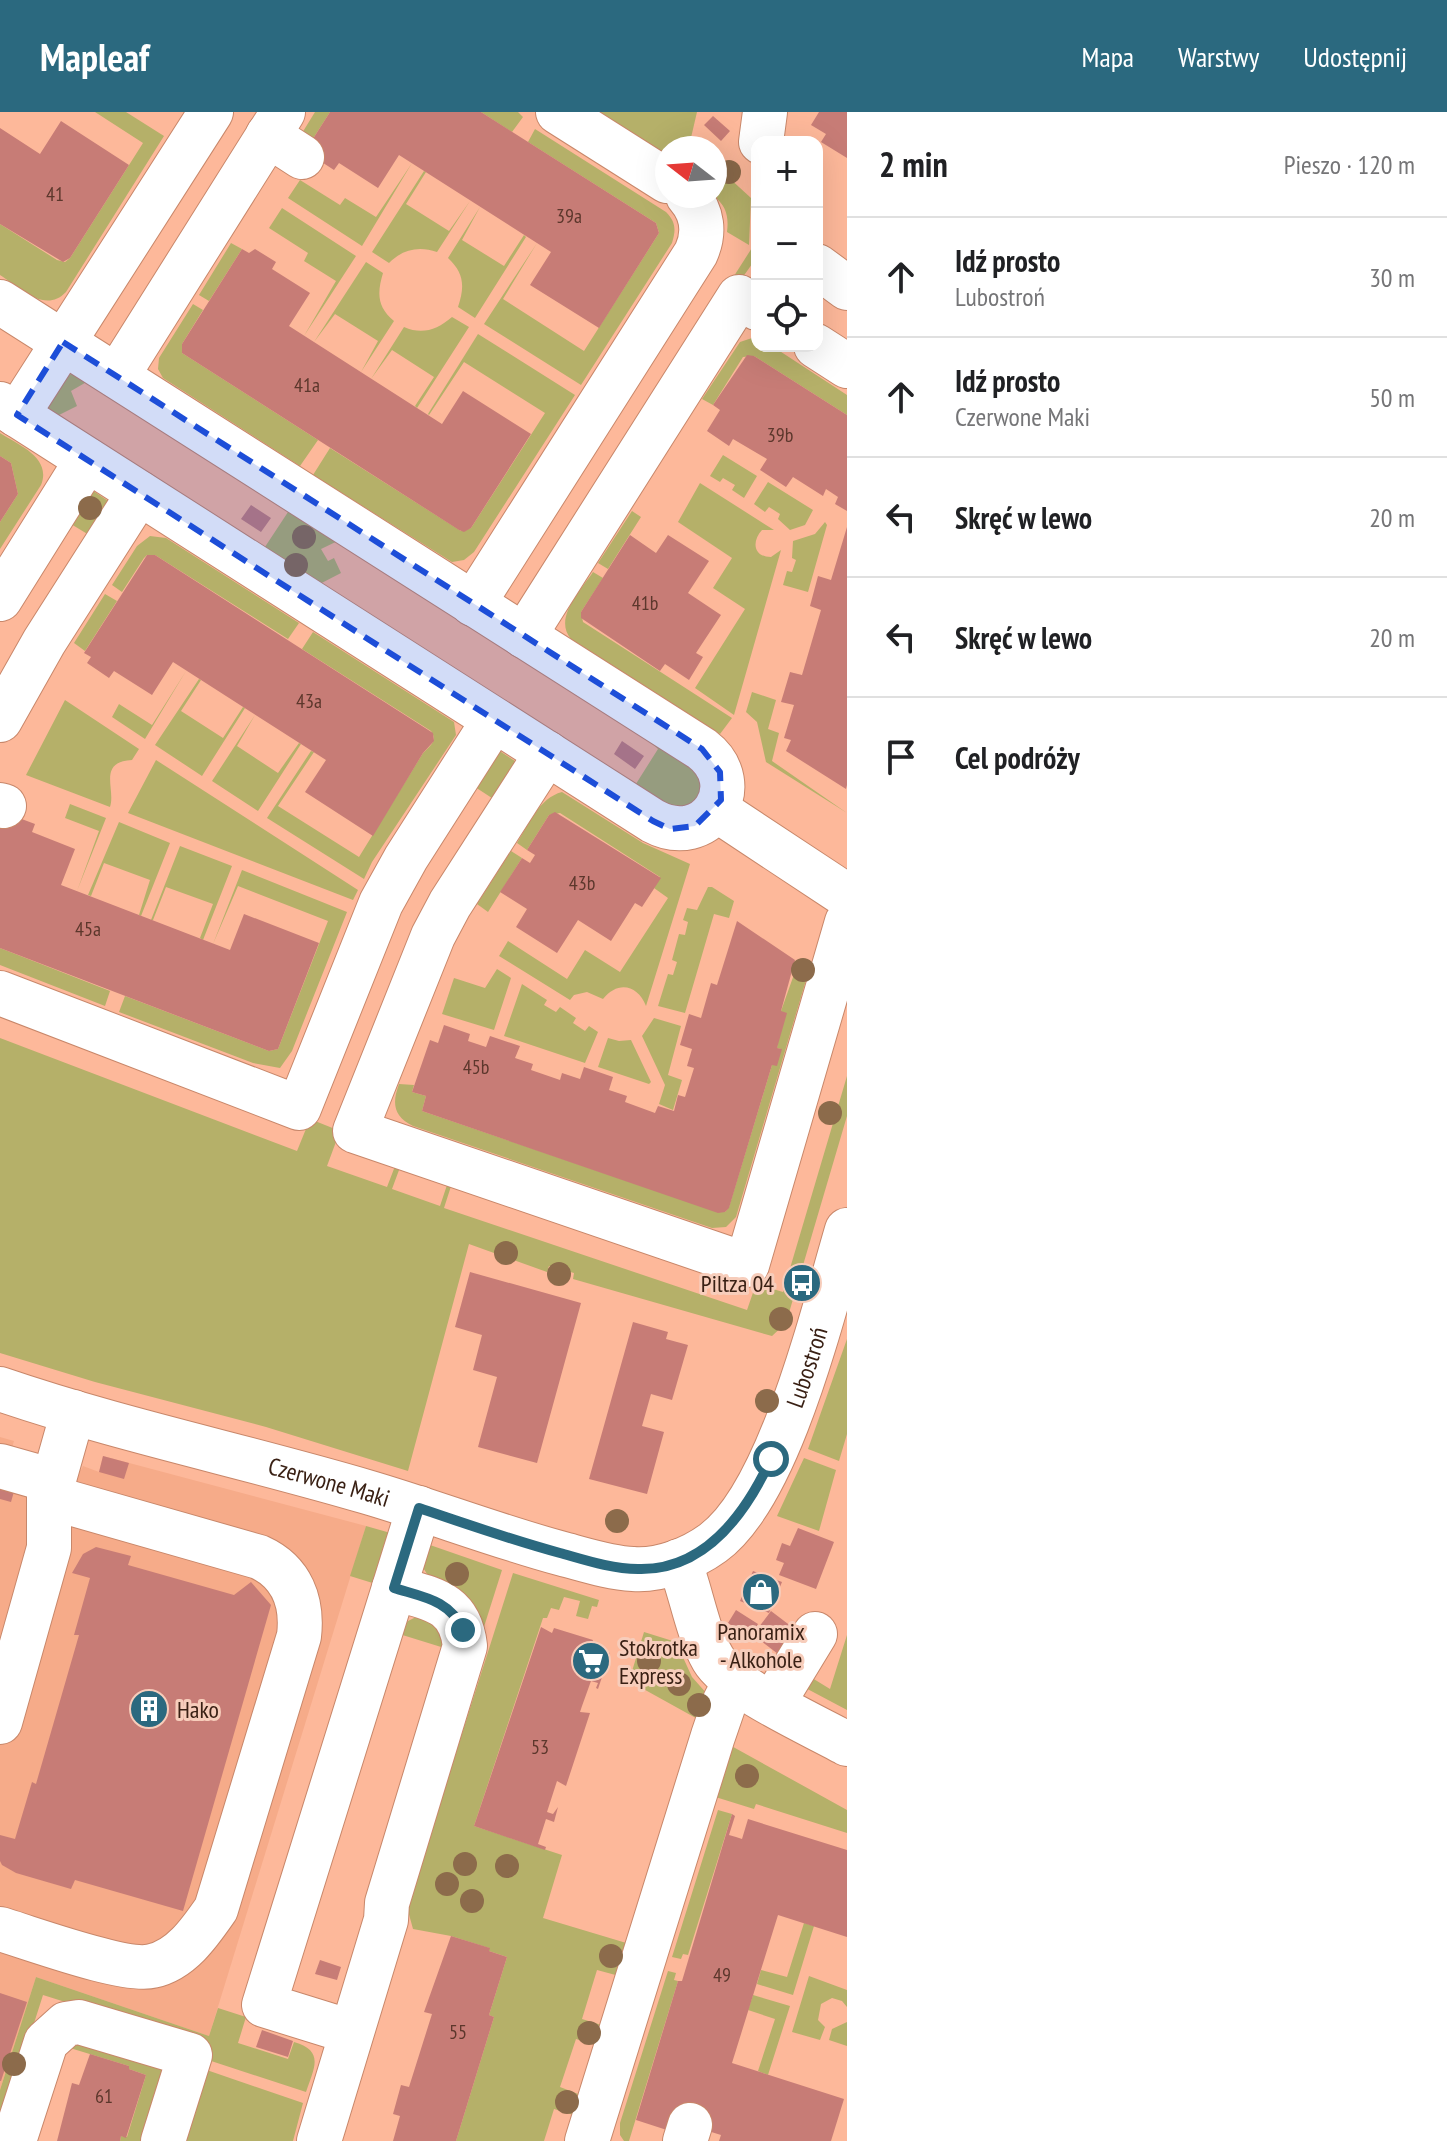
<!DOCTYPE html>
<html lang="pl">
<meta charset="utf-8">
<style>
:root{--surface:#fff;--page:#f6f6f6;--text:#202124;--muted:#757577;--line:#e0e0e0;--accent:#2b697f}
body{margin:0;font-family:"PT Sans Narrow",sans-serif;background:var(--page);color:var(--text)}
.controls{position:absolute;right:24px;top:24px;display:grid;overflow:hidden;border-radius:16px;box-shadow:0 8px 32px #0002}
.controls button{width:72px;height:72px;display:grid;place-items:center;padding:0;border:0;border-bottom:2px solid var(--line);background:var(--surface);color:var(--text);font:40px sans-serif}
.compass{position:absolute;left:655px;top:24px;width:72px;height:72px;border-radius:50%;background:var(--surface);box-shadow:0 8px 32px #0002;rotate:287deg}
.stop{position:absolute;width:24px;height:24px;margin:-18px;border:6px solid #2b697f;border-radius:50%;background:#fff}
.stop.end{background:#2b697f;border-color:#fff;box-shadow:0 2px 8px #0008}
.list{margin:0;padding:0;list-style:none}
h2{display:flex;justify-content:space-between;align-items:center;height:104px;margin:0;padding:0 32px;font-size:34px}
h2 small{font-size:26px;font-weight:400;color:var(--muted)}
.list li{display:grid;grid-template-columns:52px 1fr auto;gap:24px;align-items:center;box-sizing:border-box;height:120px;padding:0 32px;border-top:2px solid var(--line)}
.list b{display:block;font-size:30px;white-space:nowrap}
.list p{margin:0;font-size:26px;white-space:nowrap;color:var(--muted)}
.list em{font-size:26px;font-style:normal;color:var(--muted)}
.icon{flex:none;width:44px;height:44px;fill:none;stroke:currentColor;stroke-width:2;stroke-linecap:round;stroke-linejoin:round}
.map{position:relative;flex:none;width:847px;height:2029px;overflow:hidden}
header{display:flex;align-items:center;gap:48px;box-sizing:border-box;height:112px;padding:0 40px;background:var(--accent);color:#fff}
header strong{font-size:38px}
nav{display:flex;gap:44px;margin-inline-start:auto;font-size:28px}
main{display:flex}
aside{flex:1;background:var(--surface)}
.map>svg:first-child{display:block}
.built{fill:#f6ab89}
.green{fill:#b5b069}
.building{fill:#c77c76}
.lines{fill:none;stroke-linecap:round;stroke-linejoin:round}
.minor-casing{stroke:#c8876a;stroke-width:46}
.minor{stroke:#fff;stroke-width:44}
.tree{fill:#8c6b4b}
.route{stroke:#2b697f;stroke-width:10}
.marked{fill:#1d4ed8;fill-opacity:0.2;stroke:#1d4ed8;stroke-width:6;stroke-dasharray:16 10;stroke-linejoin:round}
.labels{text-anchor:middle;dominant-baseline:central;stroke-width:6;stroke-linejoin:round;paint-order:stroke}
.number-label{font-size:20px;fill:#5c372c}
.poi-label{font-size:24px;fill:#392014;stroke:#f7cdbb;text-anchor:start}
.street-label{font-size:24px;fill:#392014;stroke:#f7cdbb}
</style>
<header>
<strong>Mapleaf</strong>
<nav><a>Mapa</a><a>Warstwy</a><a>Udostępnij</a></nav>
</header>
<main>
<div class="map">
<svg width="847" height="2029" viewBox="0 0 847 2029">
<rect width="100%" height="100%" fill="#fdb89a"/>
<path class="built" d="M0,1325L14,1329L11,1339L81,1358L83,1354L99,1360L103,1344L366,1414L209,1924L36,1865L0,1978Z"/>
<path class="green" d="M95,0H126L164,24L66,180C45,202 20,176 0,163V112L57,148L65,150L70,146L143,31Z
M315,0H330L309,33L299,26Z
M481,0H518L523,5L512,20Z
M584,0H697L690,30L696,36H667V52Z
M535,17L666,100C676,110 676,118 672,131L581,273L484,212L537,131L503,187L584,239L659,121L656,111L528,30Z
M412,51L362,134L288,86L300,68L340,93L345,86L376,105Z
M715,53L751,86L749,133L727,120C729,104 726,94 714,84Z
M424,59L426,60L406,92L449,119L470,89L437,140C419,134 403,137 389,151L372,140Z
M480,95L462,128L504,154L524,123L526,125L475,206L458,195C465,174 464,161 448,146Z
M282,96L356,144L304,224L336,169L304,149L308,141L269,116Z
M757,128V145L740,169L734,164Z
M231,131L242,137L209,189L199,183Z
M366,150L383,161C377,181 377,195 394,209L361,260L378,229L335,202L314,230Z
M193,192L203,198L182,232V241L318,328L300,354L163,266L158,257L159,246Z
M452,205L469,215L417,296L415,294L434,265L392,238L371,267L404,215C422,223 437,218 452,205Z
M478,222L575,283L474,440L464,448L452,450L313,363L330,336L461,419L471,416L545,301L464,250L429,303L428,302Z
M755,225L757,226V234H772L847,283V303L754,244L743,245L713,293L702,287L740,230Z
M76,259L95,265L71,279L77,294L47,309C46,288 58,268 76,259Z
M0,321C19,333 52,346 41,373L0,437V410L18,382L11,351L0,344Z
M723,343L757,364L744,386L732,378L735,373L723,366L720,370L710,364Z
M768,370L813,398L805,413L790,418L778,407L780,402L769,395L765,400L754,392Z
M700,371L774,418H762C751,430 754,445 771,445L781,438L734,603L695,576L745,497L713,476L732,446L678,410Z
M89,376L114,393L94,426L66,409Z
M290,397L346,425L321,437L328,449L334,446L341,461L310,477L259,444Z
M632,399L641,405L608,457L598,451Z
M825,410L827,413L808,480L783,473L787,459L792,460L796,448L792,446L793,429L815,422Z
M150,424L166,426L299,511L288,527L155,443H147L144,446L122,480L112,473L137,434Z
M593,460L603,466L581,500L583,510L732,606L720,622L571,527C553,506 581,478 593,460Z
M105,482L117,489L85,539L74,531Z
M313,520L454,610L456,623L372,750L364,767L267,706L311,639L314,640L278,694L359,745L423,641C430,634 438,629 431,619L302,537Z
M186,559L145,627L112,605L119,592L152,613Z
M199,567L201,568L181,599L223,626L243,595L245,596L202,664L155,633Z
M752,580L776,588L768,617L779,621L772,649L847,701L766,650L757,610L746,600Z
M65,588L139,637L132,648C97,650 116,677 110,695L26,663Z
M255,603L237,634L278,661L299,631L301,632L258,699L212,669Z
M637,617L708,661L692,704L634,675L658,637Z
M495,636L521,653L498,690L472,673Z
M156,648L358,778L353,788L128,701Z
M562,680L643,731L690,752L646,894C638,873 618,868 603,887L587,880L574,883L570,888L499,844L508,829L567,867L585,838L620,860L668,786L654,776L660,765L560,701L549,703L527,738L517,731C529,712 539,686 562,680Z
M70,692L106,706L77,779L99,719L65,706Z
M119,710L170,731L141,804L139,803L150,768L104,751L91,784L88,783Z
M180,734L232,754L203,828L200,826L213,792L166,775L153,808H151Z
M511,739L522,746L488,800L477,792Z
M242,758L347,800L292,939L280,956L253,951L119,900L125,884L269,939L278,937L328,809L238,774L213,832Z
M708,775H712L734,789L729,806L714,802L685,901L658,894L668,862L673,863L677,850L672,848L679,822L685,823L688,810L683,808L687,796L697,798Z
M0,836L110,879L105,894L0,853Z
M797,854L806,868L736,1105L726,1115L712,1116L413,1014C393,1004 392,991 399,972L414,973L412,980L426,984L422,999L718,1100H725L729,1095L772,953L781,937L777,936L781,899Z
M497,857L511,866L494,918L442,902L454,866L485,876Z
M522,872L547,888L544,893L556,900L560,895L576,906L573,911L585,919L589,914L598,920L585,951L504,924Z
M654,906L681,914L668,963L682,968L673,998L659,992L665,973L642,924Z
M0,926L297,1039L310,1007L340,1019L327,1054L387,1075L397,1049L402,1050L392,1077L440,1094L449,1067L453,1068L444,1096L747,1198L756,1172L783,1180L847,964V1004L786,1211L772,1224L573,1167L574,1161L549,1154L547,1160L469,1132L408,1359L266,1315L95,1270L0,1241Z
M608,926L619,929L631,928L651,970L649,972L598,955Z
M847,1227V1322L839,1349L808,1337Z
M804,1346L836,1358L819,1419L777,1404Z
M366,1414L394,1422L379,1473L350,1464Z
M430,1433L502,1458L476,1540L422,1454L424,1438Z
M513,1461L599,1488L597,1495L592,1494L588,1507L576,1504L580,1489L564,1485L559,1498L551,1496L547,1506H543L474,1714L562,1743L543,1806L633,1833L623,1865L597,1858L582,1907L608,1915L601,1935L576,1927L560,1975L586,1985L580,2005L554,1997L544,2029H456L494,1905L489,1903L507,1845L489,1839V1836L451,1824L413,1817L407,1795Z
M422,1502H433L454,1539L396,1521L402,1512Z
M644,1520L676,1530L692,1565L708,1583L703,1610L629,1569Z
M847,1523V1598L798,1572L804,1561L830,1577Z
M726,1631L847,1698V1721L756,1692L754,1697L709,1683Z
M718,1698L732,1702L688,1843L683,1842L681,1847L672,1845Z
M804,1811L814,1814L793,1883L757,1872L761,1858L787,1865Z
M668,1859L676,1861L674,1868L678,1869L629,2029H624L620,2023V2011Z
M809,1864L847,1878V1895L842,1889L832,1886L821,1892L818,1908L825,1915L820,1928L792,1920Z
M36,1865L209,1924L218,1896L246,1905L238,1931L288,1947L294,1930C325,1939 314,1956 306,1980L202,1946L205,1934L43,1883L0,2018V1978Z
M753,1883L790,1894L768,1963L758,1959L775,1907L748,1898Z
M847,1910V1934L829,1928L832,1917Z
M74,1929L165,1957L151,2029H120L121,2024L127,2025L146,1963L129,1957V1954L70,1936Z
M198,1955L303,1991L293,2029H175Z"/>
<path class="building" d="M330,0H481L656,111L659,121L599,216L530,173L551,140L399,43L378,76L339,51L334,58L314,45L309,33Z
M819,0H847V46L821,30L826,22L811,13Z
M713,4L730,19L721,29L704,13Z
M61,9L129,53L70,146L63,150L0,112V16L40,42Z
M242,137L249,141L255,137L276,150L272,157L310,181L289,214L442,312L463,279L531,322L471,416L464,420L459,418L182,241V232Z
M747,243L754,244L847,303V399L835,392L838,385L826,377L823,384L793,365L786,375L760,358L767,347L733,327L729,334L707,319L720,298L713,293Z
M0,344L11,351L18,382L0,410Z
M251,393L271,406L261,420L241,407Z
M847,415V673L846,677L786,639L791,628L784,626L794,593L781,590L790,560L802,563L821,498L810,494L818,464L831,468Z
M630,423L656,441L668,423L709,449L688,481L721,503L696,541L703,545L689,568L665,552L660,559L581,506V500Z
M147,443H155L433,621L434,629L423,641L373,724L305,680L326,648L173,550L152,583L114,559L109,566L87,551L91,545L84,541Z
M622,629L644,644L635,657L614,642Z
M555,700L661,766L642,795L635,791L611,829L578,808L557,841L516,815L527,797L500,780L522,746L530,751L535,743L527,738L549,703Z
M11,703L35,712L32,720L75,737L61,773L230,838L244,802L319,831L278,937L269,939L0,836V707Z
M737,809L795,848L781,899L787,901L777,936L782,937L777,954L772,953L729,1096L725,1100L718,1101L422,999L426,984L412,980L430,928L438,931L444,913L470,922L468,929L486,935L490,924L520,934L515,946L533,952L531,958L560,968L562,961L580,967L584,955L613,965L609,978L627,984L625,990L655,1001L658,994L674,999L678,983L685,985L694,956L687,954L692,937L680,933L689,902L701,906L711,871L717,873Z
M470,1160L581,1191L537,1351L478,1335L497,1265L473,1258L482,1223L455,1215Z
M633,1210L668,1220L666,1227L688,1233L672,1288L651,1282L642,1314L664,1320L647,1382L589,1367Z
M103,1344L129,1351L124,1367L99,1360Z
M0,1364L15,1376L11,1390L0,1387Z
M798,1416L834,1430L816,1477L779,1463L784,1451L776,1448L782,1431L790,1434Z
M96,1435L131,1444L128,1453L234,1483L251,1470L271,1493L183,1799L75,1768L71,1777L16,1761L2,1753L0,1749V1723L15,1727L32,1670L36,1672L79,1523H74L90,1466L72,1461L83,1442Z
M753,1459L782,1470L769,1501L740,1489Z
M736,1498L758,1512L750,1526L728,1511Z
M771,1499L800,1521L782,1545L753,1523Z
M541,1515L552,1521L554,1516L593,1528L591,1534L610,1541L598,1577L596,1576L598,1571L591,1569L582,1594L580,1600L590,1601L566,1674L557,1669L547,1700L553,1702L558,1695L554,1710L546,1707L538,1732L546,1735L545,1738L474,1714Z
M732,1702L735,1704L729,1723L736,1725L742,1727L748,1707L847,1738V1825L778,1803L732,1951L844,1987L831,2029H719L721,2023L676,2009L673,2020L636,2008L678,1869H682Z
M451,1824L490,1836L489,1839L507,1845L489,1903L494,1905L456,2029H393L400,2004L393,2002L401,1973L409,1975L432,1902L424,1900Z
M320,1848L341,1855L337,1868L315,1862Z
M0,1881L27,1890L1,1969H0Z
M262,1918L293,1929L288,1945L256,1935Z
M90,1942L129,1954V1957L146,1963L126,2026L121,2024L120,2029H57L72,1971L79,1973Z"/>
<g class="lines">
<defs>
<g id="minor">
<path d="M558,0L667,69"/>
<path d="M268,23L302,45"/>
<path d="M761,30L765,0"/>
<path d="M817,154L847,176"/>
<path d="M0,190L702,637C749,673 707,738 653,709L0,292"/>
<path d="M816,234L847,254"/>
<path d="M117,264L283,0"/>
<path d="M17,303L211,0"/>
<path d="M0,487L87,348"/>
<path d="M473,492L696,141C705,121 703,101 688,84"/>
<path d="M524,524L739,185L757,196"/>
<path d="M0,608L44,530L139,381"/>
<path d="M547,641L450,792L433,824L355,1019L747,1153L847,810"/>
<path d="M0,693L4,694"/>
<path d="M717,698L847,784"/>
<path d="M0,881L299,996L381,791L406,746L494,608"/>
<path id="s1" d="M0,1277C120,1318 245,1344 367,1380C432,1399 496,1424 563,1442C586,1448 610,1456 633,1457C660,1459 691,1447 713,1431C780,1382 823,1199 847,1118"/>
<path d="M0,1354L53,1369"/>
<path d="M679,1449C691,1479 697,1520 713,1547C730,1576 815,1614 847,1632"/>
<path d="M773,1591L815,1522"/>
<path d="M0,1610L49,1436V1385L73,1300"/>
<path d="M0,1817C31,1826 125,1861 152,1854C181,1848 200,1820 216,1797L299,1524C303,1490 292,1460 259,1445L49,1385"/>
<path d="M351,1920L264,1893L419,1396"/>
<path d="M14,2029L46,1930L66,1912L79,1910L190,1943L163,2029"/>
<path d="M319,2029L386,1808L387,1791L465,1534C460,1489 431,1487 394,1476"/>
<path d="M587,2029L713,1624L725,1589L735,1570"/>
<path d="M685,2029L690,2013"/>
</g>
</defs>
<use href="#minor" class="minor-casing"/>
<use href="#minor" class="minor"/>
</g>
<g class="tree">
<circle cx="729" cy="60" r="12"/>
<circle cx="90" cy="396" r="12"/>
<circle cx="304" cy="425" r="12"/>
<circle cx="296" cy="453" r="12"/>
<circle cx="803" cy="858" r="12"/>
<circle cx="830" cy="1001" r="12"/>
<circle cx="506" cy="1141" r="12"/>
<circle cx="559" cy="1162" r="12"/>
<circle cx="781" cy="1207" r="12"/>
<circle cx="767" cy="1289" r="12"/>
<circle cx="617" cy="1409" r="12"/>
<circle cx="457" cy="1462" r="12"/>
<circle cx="649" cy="1549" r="12"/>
<circle cx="679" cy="1572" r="12"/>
<circle cx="699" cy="1593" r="12"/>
<circle cx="747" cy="1664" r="12"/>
<circle cx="465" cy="1752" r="12"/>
<circle cx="507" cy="1754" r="12"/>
<circle cx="447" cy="1772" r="12"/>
<circle cx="472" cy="1789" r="12"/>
<circle cx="611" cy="1844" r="12"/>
<circle cx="589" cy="1921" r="12"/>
<circle cx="14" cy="1952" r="12"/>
<circle cx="567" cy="1990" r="12"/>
</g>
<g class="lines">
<path class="route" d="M463,1518C450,1488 423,1485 394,1476L419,1396C466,1412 512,1428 560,1441C585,1448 612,1457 638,1457C705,1459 746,1401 771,1347"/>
</g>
<path class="marked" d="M63,230L702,637L720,660L721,688L695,714L670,717L653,709L17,303Z"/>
<defs>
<symbol id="bus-disc" viewBox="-11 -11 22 22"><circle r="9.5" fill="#2b697f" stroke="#f7cdbb"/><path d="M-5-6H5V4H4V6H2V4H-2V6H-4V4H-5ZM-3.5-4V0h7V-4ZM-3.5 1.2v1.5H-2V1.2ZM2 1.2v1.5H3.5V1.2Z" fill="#fff"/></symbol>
<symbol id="shop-disc" viewBox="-11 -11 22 22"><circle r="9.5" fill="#2b697f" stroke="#f7cdbb"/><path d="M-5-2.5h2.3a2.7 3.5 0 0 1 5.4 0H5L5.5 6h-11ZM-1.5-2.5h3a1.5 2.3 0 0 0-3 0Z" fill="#fff"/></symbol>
<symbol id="supermarket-disc" viewBox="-11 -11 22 22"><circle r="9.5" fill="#2b697f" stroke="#f7cdbb"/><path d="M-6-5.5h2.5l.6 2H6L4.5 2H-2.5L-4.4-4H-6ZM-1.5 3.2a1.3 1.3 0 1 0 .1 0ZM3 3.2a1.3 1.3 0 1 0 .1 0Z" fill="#fff"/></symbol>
<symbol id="building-disc" viewBox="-11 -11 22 22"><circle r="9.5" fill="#2b697f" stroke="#f7cdbb"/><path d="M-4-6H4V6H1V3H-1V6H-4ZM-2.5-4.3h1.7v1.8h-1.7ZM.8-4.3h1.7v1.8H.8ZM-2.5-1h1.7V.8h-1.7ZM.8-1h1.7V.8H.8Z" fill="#fff"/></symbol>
</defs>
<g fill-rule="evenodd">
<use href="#bus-disc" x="780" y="1149" width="44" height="44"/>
<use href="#shop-disc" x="739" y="1458" width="44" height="44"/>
<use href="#supermarket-disc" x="569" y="1527" width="44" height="44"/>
<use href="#building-disc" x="127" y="1575" width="44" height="44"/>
</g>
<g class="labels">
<g class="number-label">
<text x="55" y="82">41</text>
<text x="569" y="104">39a</text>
<text x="307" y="273">41a</text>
<text x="780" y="323">39b</text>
<text x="645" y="491">41b</text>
<text x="309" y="589">43a</text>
<text x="582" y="771">43b</text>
<text x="88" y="817">45a</text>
<text x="476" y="955">45b</text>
<text x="540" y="1635">53</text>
<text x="722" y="1863">49</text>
<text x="458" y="1920">55</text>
<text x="104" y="1984">61</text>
</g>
<g class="poi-label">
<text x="774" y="1171" text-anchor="end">Piltza 04</text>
<text x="761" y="1519" text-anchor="middle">Panoramix<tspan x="761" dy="28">- Alkohole</tspan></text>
<text x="619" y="1535">Stokrotka<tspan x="619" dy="28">Express</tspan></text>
<text x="177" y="1597">Hako</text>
</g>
<g class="street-label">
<text stroke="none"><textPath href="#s1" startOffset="946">Lubostroń</textPath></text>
<text stroke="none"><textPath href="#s1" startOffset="342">Czerwone Maki</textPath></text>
</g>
</g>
</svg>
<div class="controls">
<button>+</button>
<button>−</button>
<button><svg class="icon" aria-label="locate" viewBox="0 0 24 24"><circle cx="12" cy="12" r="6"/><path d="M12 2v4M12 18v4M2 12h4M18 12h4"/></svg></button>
</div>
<svg class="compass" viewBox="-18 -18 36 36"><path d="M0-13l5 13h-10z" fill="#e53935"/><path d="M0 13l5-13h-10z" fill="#757577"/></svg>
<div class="stop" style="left:771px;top:1347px"></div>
<div class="stop end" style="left:463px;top:1518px"></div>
</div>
<aside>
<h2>2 min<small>Pieszo · 120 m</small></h2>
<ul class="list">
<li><svg class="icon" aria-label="ahead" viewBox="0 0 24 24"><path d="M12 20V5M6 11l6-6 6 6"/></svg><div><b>Idź prosto</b><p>Lubostroń</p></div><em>30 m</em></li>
<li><svg class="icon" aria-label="ahead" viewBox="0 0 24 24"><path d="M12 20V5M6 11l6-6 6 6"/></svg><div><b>Idź prosto</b><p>Czerwone Maki</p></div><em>50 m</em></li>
<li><svg class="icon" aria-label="left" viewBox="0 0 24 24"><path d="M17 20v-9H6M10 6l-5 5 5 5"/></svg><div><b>Skręć w lewo</b></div><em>20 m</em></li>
<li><svg class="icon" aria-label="left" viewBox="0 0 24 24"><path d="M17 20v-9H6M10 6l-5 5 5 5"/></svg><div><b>Skręć w lewo</b></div><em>20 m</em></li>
<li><svg class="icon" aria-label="arrive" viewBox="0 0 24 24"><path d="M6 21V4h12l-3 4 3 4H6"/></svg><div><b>Cel podróży</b></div></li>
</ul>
</aside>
</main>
